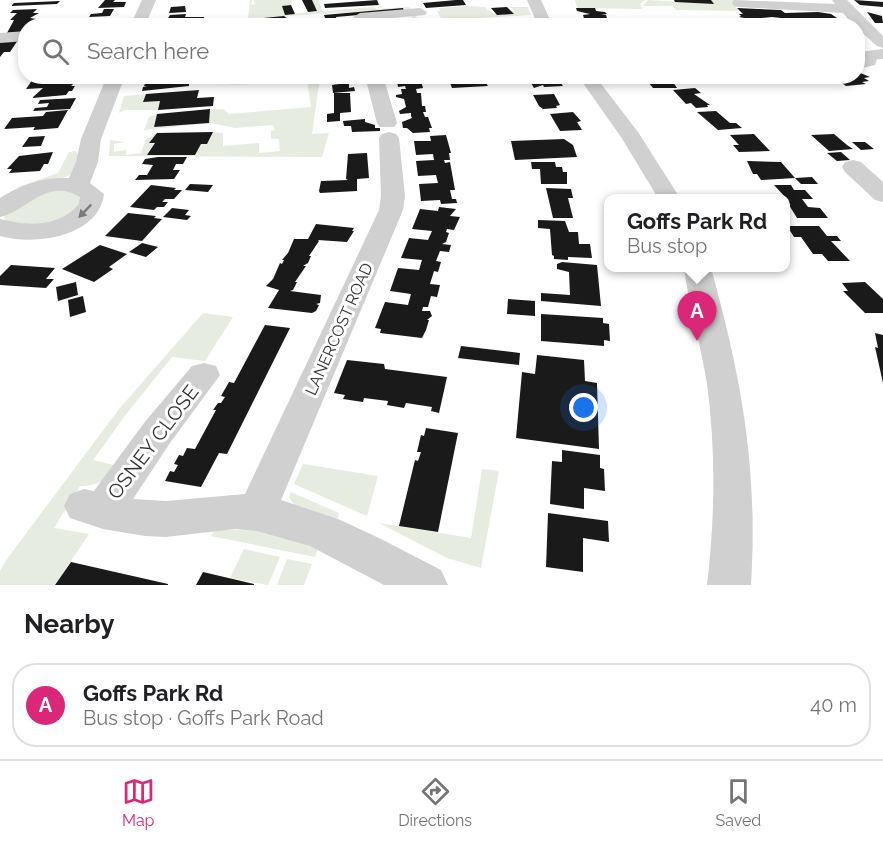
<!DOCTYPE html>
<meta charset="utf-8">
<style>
:root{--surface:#fff;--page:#f2f2f2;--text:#202124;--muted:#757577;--line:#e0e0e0;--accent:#db2777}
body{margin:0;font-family:Raleway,sans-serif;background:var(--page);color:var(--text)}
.you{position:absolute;left:584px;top:408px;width:21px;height:21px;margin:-15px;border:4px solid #fff;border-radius:50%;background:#1a73e8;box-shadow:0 0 0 9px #1a73e833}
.badge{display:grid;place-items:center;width:39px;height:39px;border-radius:50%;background:var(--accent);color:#fff;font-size:20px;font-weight:700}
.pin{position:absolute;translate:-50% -50px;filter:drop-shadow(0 2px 3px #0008)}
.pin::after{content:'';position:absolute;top:32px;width:21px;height:18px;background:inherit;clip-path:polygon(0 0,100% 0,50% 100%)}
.popup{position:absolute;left:604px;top:194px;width:186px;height:78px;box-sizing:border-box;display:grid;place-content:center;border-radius:12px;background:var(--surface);filter:drop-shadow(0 2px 4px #0005);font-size:20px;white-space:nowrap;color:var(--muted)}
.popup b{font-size:22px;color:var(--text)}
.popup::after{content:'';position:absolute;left:50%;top:100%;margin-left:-12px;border:12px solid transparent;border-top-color:var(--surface)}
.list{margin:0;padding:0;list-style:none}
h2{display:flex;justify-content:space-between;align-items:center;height:78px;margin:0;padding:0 24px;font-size:26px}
h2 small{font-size:20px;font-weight:400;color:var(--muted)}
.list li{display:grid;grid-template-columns:39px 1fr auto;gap:18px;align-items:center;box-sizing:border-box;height:84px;margin:0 12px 12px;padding:0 12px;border:2px solid var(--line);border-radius:24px}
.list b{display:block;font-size:22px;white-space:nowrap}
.list p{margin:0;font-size:20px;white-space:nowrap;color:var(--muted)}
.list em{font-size:20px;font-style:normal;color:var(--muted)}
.icon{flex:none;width:33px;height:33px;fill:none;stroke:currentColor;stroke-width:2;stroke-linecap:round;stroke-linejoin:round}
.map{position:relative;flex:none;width:883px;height:585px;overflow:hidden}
.search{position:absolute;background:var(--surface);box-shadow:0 3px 9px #0003;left:18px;right:18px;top:18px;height:66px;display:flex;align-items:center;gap:15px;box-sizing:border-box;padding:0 21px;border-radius:24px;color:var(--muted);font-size:22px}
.sheet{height:174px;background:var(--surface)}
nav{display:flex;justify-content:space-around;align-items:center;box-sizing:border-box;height:84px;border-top:2px solid var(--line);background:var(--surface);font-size:16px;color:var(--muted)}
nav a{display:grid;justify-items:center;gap:3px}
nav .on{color:var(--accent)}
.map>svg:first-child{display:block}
.green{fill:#e6ecdf}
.building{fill:#1a1a1a}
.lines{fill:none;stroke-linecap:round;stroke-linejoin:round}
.street{fill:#d0d0d0;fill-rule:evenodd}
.oneway{fill:#7a7a7a}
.labels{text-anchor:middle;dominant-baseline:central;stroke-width:6;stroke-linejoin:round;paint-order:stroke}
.street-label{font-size:16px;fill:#333;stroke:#fff}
.near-street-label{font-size:20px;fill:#333;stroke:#fff}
</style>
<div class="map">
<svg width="883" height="585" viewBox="0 0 883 585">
<rect width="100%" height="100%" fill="#fff"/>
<path class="green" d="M250,0H252L251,4L255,5L254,0H292L291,5L282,6L285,15L317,11L312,0H319L322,11L375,7L376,9L409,7L411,9L248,18Z
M575,0H645L640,4L642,9L577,8Z
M648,0L713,4L711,0H736L733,2L738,11L676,10L673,6H643Z
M467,6L485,7C492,16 502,15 513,14L511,11H514L510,7H528L531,15L419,21L420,25L416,26L410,14L415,15L418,19L441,18L437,11H440L439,8Z
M277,77H286L287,79L320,77L312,134L329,133L322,157L109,156L110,140L125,142L114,144V152L126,150V155L141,153L146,139L157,133L150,143L195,155L201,144H207L213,132L223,133V146L259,143V153L280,151L279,139H271V131L275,130L273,125L235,128L211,123L144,130L149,117L157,114L154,127L208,123L210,109H223L229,114L311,107L307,81L214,86L276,81Z
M146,94L143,102L160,101L158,110H124L119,113L124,96Z
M69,152L76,151L78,154L77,164L72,174L50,183L15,188L58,173Z
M53,189L81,193L84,204L57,224H8L4,218L5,212Z
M203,313L233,317L205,361L172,357L127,413L93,460L117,466C107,480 98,486 80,486L54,528L89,534L55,585H0V571L7,559L119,409Z
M303,464L378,476L367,516L294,484Z
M482,469L499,471L481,568L447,558L379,523L471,538Z
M291,492L339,513L338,519L295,507L289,497Z
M215,529L260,531L281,535L318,549L315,557L211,536Z
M244,549L280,557L268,585L230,578Z
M287,559L312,564L304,585H277Z"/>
<path class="building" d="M105,0H115L113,2H126L124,7L98,8Z
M302,0H312L317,11L308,12Z
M377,0L379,5L325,8L324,4Z
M456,0H463L466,5L426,8L423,3Z
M674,0H711L714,4L675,2Z
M854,0L883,2V7L860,5Z
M60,1L57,4L11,6L14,3Z
M291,5L295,14L285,15L282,6Z
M185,6L186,12L169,13L171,7Z
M507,7L514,14L497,15L491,8Z
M403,8L404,11L336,17L337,21L343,22L334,23V26H325V20L320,21V19L325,18L324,15Z
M576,8H595L596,11L605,12L607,14L601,15H606L608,21H599L601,26L586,25L583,15L590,14L577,11Z
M737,8L781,10L785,13L818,12L831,14L840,20L808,21L772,17L750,19L739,17L741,16L739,14H743Z
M37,9L33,13H39L30,18L36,19L26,26L24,32L7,33L14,20H10L17,13H10L13,10Z
M104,9H114L110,16L89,17L91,14L102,13Z
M867,12L882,16L883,23H875Z
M186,14L185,17H204L203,20L165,23L170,15Z
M284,16L288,19L282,20V23L286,22L287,26H257V22H261L263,18Z
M117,18L113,25L86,26L94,19Z
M389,18L396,25L356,26L355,23H359L358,21L370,20L374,22H377L376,19Z
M500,18L506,24L487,25L483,19Z
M18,40L10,52H4L0,57V42Z
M858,72L870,77L864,78L869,81L862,82L866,84L846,86L832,76H858Z
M31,76H75L74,78L78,79L71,86H75L72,91H69L66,95L32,98L43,88L26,89L33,79L29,80Z
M156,76L172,79L171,83H189V86L142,91L143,87L147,86H144L146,81Z
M338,76H359L360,81L349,84V88L354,87L355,91L333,93L332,85L339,84Z
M527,76H556L563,86L544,87L543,85L534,88Z
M638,76H669L677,88H653L648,82H641Z
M499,77L502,82L486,83L488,86L452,88L449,80Z
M420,78L423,88L416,89L417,93H421L422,106H425L426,112H423L425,117H428L432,128H429L430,132L413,133L407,128H403L402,122L412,118L411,116V113L400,114L399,111L406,107L404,99L396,97V95L402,94L401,89H406L405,86L398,87L397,81Z
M695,88L701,93L694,94L710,105H707L708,107L696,108L691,103L686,104L673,90Z
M199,90L197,98L214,97L213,106L158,110L160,101L143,102L146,94Z
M334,93H350L351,112L340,113V121L327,122V114L334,113Z
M554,94L560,105L556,106L557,108L543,109L539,106L533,95Z
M76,98L70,109L33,111L35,108L47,107L49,103L38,104L40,100Z
M210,109L209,123L154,127L157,114Z
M68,110L58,128L33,130L35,127L4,129L12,118L43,116L46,112Z
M716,111L730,123H736L742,128L718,130L697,112Z
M573,112L581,121L577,122L582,130L560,131L550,114Z
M365,119V122L375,125V128H380V131L352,132L351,126H344L343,121Z
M213,132L207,144H201L195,155H147L155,143H149L157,133Z
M754,134L770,151L739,152L733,145H739L730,135Z
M834,134L847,145L853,149L829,151L811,135Z
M446,135L451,153H449L450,160H444L445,163L450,162L455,190H450L452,199H456L457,203L441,204L440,200L421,201L419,184L438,183L436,175L418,176L416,161L434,160L433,154L416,155L414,141H431L430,136Z
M45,136L41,146L22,147L29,137Z
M564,139L573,145L577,157L515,160L511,141Z
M852,142H865L874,149L861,150Z
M53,152L48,164H44L40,171L9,173L12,169H7L19,156Z
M841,152L850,160L837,161L827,153Z
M367,153L369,178L357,179V191L320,193L319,191L321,181L348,180L346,179L348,154Z
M158,157H187L183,164H176L173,170H180L174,179L135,180L139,175H147L153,165L142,164L145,159Z
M747,161L781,162L795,178L761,180L757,174H753Z
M531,162H555L556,167H562L563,172H567V184H541L540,169H532Z
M812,177L818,184H801L795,178Z
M190,184L213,185L208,192L185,190Z
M151,185L176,188L174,190H182L174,199H165L162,202H168L164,207H157L154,210L130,207Z
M774,185H791L794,190H805L813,199H802L808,207L820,208L828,218H797L789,205H786V198Z
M546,188L571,189L573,198H568L573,218H553Z
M439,207L456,209L450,216L460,217L454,230L447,229L446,232L449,233L446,242L442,244L451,245L449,252L440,251L436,261L441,262L438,272L434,271L430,284L440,285L437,297L431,296L428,307H423L422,311H430L432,316L427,320H429L426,330L422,338L380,333L381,329L375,328L385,302L408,305L411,294L390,291L398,268L419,270L422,260L401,258L409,238L428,240L432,231L412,229L420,209L438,211Z
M172,208L189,210L185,215L191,216L187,220L163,217Z
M128,213L156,216L154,218L162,219L142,241L105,236Z
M538,220L565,221L569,232H578L579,244H590L592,258L568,257V260L554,259V256L552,255L550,229L538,228Z
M316,224L354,228L352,231H354L347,242L318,240L319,241L309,256H311L308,263L303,266H306L295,282H297L293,290L290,291L321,295L320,303L316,304L319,305L316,311L312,313L268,308L279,290L266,286L273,279L280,263L282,264L284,260H282L288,253L294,239H308Z
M787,226H819L827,236H837L841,241H831L850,261H828L822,254H813L801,237H794Z
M142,243L158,247L146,257L129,252Z
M100,245L127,254L109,267L113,269L94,282L62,269Z
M562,262L597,265L601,306L541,301V293L570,295L569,272L557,269V264Z
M11,265L55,268L46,279H54L46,288L0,285V276Z
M76,282L78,295L58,301L56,287Z
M865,282L883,299V313H865L843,291H848L842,283Z
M83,296L86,312L70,317L68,300Z
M508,299L535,301V316L507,314Z
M541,314L603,318V323L609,324L610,341L604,340V346L541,341Z
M265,325L290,328L227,454L219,453L201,487L165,481L170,471L174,472L178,465L174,464L179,455L183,456L187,448L195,449L216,410H213L218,403H221L225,397L221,396L229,382L234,383Z
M875,333L883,335V383L875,347L878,348Z
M461,346L520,353L519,365L458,358Z
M537,355L584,360L585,381L597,383L599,449L516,438L522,372L535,374Z
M347,360L384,364L385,369L447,377L439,413L431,411L432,407L406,403L404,408L387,405L388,401L364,398L363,402L343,399L345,395L334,393Z
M426,428L458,433L438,532L399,526L415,460L418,461L421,452H417L421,435L424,436Z
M562,450L600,455V468L604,469L605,491L584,488V509L550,504L552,461L562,462Z
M548,513L608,521L609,542L583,538V572L546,567Z
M71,562L168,584V585H55Z
M203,572L254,584V585H196Z"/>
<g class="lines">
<path class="street" d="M142,0H156L145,26H130Z
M527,0H541L553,26H538Z
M734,0L835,4L832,0H847L883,36V48L877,46L858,29V26H854L843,13L739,7L734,6L732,3Z
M420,8L427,12L425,15L360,21L353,17L360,13Z
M239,20L244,21L246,26H232L234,21Z
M26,31V41L0,43V33Z
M883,49V59H877L875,65L858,69V52Z
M107,76H125L101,139L98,162L90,183L104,194C99,237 34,246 0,236V219C26,226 59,228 79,204L80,197C47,177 27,211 0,217V198C21,184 44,177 69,178L76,162L81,139Z
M365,76H383L397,123L394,127H380L377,123Z
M578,76H595L638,132L680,198H658L621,137Z
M389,132L396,134L399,138L405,196L403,210L281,500L338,519L379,538L441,570L448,585H384L310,546L257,531L235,529L166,537L145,536L103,529L70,518L64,506L70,494L84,489L94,491L144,423L192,366L204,363L216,366L220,375L170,443L133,499L166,501L245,494L379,210L381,196L379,138L382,134Z
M853,160L861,162L883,182V202L875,200L845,172L842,167L845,162Z
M684,268H711C742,380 758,468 751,585H707C715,518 716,451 707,384C701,345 689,306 684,268Z"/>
</g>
<defs><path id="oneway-solid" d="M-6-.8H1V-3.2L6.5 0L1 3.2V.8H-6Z" transform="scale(1.5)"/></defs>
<use class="oneway" href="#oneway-solid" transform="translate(85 211) rotate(134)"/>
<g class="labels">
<g class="street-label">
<text transform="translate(339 329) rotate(-66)">LANERCOST ROAD</text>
</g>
<g class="near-street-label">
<text transform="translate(153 442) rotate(-53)">OSNEY CLOSE</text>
</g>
</g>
</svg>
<div class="you"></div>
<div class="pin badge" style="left:697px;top:341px">A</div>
<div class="popup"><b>Goffs Park Rd</b>Bus stop</div>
<div class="search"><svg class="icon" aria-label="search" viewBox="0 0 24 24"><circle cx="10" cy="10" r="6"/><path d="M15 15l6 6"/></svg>Search here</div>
</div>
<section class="sheet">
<h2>Nearby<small></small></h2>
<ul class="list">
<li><span class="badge">A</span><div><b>Goffs Park Rd</b><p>Bus stop · Goffs Park Road</p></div><em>40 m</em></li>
</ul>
</section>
<nav>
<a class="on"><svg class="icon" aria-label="map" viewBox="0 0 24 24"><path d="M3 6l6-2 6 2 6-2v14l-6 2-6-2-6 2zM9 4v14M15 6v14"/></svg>Map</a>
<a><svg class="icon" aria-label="directions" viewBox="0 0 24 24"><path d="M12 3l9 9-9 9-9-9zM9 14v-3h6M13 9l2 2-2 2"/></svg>Directions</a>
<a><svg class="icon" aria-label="saved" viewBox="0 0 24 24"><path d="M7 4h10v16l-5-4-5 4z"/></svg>Saved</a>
</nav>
